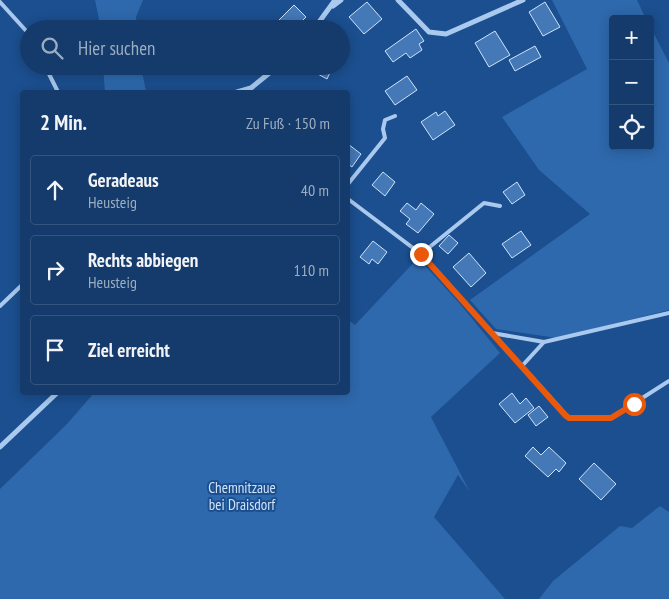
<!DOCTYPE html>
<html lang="de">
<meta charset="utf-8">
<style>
:root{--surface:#143b6b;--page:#1d4271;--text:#f1f3f6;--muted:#9dadc1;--line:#33557e}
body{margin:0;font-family:"PT Sans Narrow",sans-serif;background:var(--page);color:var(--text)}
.controls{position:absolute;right:15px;top:15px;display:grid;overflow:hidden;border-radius:5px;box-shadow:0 2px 12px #0003}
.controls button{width:45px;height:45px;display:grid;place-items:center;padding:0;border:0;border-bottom:1px solid var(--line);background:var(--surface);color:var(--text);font:25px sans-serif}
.stop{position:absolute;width:15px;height:15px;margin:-11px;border:4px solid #ea580c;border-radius:50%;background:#fff}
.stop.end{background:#ea580c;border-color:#fff;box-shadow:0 1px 5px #0008}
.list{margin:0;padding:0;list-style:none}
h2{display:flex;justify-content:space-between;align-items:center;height:65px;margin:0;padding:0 20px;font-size:21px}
h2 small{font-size:16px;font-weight:400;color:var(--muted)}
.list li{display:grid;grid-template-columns:32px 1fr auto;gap:15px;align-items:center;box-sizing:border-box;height:70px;margin:0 10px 10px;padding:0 10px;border:1px solid var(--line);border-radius:5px}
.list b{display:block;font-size:19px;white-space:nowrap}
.list p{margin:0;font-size:16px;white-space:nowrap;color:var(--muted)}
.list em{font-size:16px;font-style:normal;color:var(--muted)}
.icon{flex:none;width:28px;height:28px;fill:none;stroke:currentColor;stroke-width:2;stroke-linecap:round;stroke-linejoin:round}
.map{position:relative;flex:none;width:669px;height:599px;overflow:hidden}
.search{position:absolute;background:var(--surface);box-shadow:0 2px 12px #0003;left:20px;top:20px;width:330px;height:55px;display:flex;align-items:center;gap:12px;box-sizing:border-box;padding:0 18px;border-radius:28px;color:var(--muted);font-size:19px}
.panel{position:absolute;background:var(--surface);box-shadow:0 2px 12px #0003;left:20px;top:90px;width:330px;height:305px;border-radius:5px}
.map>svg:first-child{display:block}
.green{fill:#2e69ad}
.building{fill:#4478b7;stroke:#cfe3fa}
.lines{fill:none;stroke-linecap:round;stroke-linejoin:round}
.service{stroke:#a9c9ee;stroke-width:4}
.minor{stroke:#a9c9ee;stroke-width:5}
.route{stroke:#ea580c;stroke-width:6}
.labels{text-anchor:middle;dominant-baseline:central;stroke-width:4;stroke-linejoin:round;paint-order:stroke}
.park-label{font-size:15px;fill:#cfe3fa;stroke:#1b4f8f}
</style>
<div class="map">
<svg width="669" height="599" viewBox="0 0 669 599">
<rect width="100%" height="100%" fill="#1b4f8f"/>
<path class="green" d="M95,0H143L136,17L137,29H101Z
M552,0H637L646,19H613V146H650V26L669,63V310L557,338L496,329L470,300L590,214L539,170L502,117L587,69Z
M103,66H141L146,92H105Z
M418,258L461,305L500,353L431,417L470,492L458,475L434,517L505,599H0V489L67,424L94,393L348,392V320L355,325Z
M660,506L669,512V599H539L553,581L620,526L632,528Z"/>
<path class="building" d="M367,2L382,19L364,34L349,17Z
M545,2L560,27L543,36L529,12Z
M294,5L306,17L294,29H288L279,20Z
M416,29L424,41L419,44L422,50L410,58L406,53L393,62L385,51Z
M495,31L510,55L489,67L475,43Z
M535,46L541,57L515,71L509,60Z
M319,66H333L327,79L316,73Z
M407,76L417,90L395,105L385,91Z
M445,111L455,125L433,140L421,122L436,112L438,116Z
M348,144L361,154L352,167L348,164Z
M383,172L395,182L385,196L372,185Z
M517,182L525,195L512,204L503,192Z
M407,203L416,210L421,203L434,214L418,233L406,224L410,219L400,211Z
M521,231L531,245L512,258L502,244Z
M449,235L458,243L448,254L439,246Z
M373,241L387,252L378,264L372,259L369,264L360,257Z
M469,253L486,273L471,287L453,267Z
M512,393L520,404L526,398L534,408L515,423L499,404Z
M539,406L548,417L536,426L528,415Z
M533,447L541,455L549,447L566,463L559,472L556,469L548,477L525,456Z
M594,463L616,484L601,500L579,479Z"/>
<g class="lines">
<path class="service" d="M0,2L29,34
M45,66L58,92
M348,184L385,138L383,129L385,120L395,116
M348,199L421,254L569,418H611L669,381
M421,254L484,203L500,206
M0,306L22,285
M492,333L544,342
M522,366L544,342L669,313"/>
<path class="minor" d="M398,0L429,32L446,34L523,0
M333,6L341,0
M314,29L335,0
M237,92L251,88L278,66
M0,447L58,392"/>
</g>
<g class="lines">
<path class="route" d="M421,254L565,415L569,418H611L634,404"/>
</g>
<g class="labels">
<g class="park-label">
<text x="242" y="487">Chemnitzaue<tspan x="242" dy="17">bei Draisdorf</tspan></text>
</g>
</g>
</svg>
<div class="controls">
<button>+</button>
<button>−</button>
<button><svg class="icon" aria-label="locate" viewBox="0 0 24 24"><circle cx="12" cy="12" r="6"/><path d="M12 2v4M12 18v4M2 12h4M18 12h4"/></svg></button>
</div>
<div class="stop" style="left:634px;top:404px"></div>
<div class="stop end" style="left:421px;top:254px"></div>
<div class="search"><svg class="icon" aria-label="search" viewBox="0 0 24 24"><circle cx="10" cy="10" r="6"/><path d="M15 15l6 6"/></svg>Hier suchen</div>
<section class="panel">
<h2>2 Min.<small>Zu Fuß · 150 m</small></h2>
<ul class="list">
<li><svg class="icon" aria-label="ahead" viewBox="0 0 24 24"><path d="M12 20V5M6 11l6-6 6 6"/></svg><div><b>Geradeaus</b><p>Heusteig</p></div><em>40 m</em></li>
<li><svg class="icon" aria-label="right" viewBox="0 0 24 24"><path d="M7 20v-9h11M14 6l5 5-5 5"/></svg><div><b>Rechts abbiegen</b><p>Heusteig</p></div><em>110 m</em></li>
<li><svg class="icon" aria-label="arrive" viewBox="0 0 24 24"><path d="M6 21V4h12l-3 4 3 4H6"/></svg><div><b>Ziel erreicht</b></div></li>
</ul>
</section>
</div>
